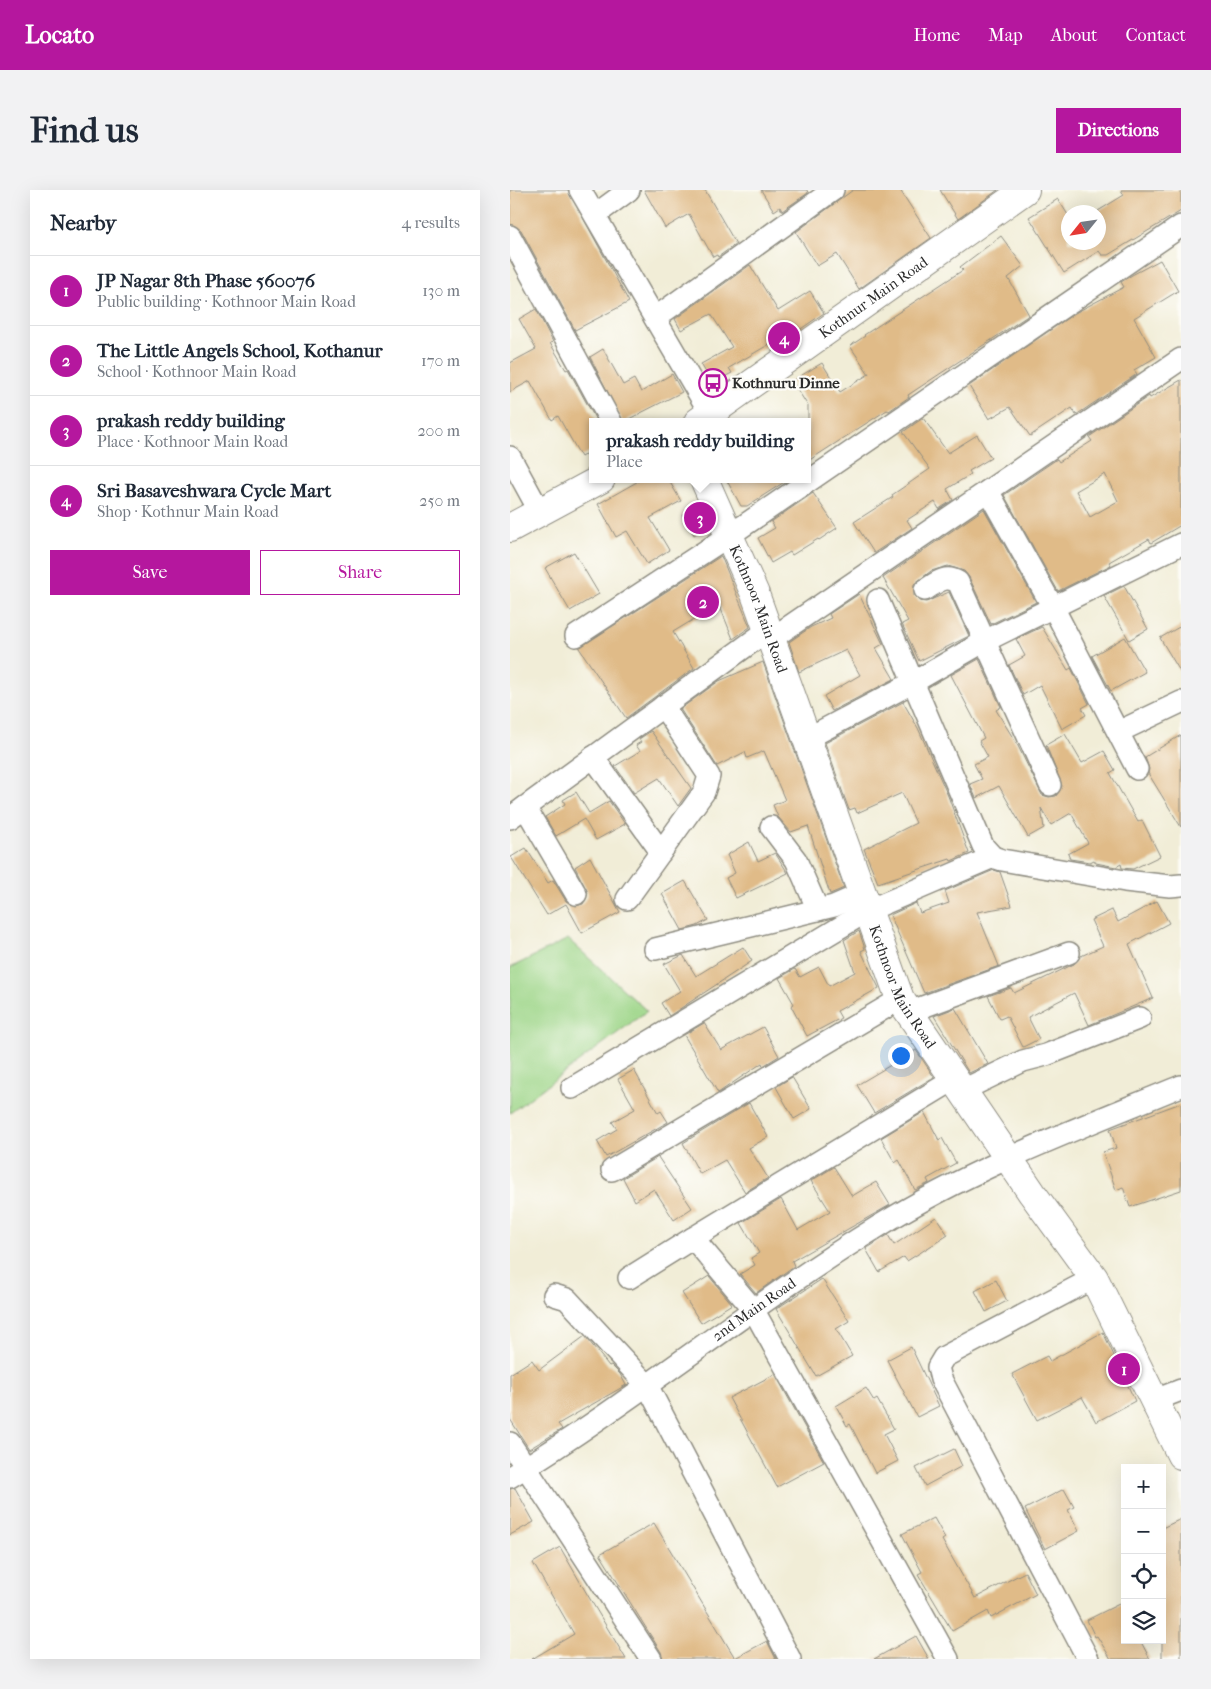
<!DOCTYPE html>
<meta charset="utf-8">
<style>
:root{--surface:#fff;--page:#f2f2f3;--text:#1f2937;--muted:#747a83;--line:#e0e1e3;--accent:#b5179e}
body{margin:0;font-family:"IM FELL French Canon",serif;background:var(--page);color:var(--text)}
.controls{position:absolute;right:15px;bottom:15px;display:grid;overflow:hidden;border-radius:0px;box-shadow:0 5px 20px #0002}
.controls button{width:45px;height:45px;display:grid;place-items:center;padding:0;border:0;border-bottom:1px solid var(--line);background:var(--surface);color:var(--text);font:25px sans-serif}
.compass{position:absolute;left:551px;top:15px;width:45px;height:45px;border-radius:50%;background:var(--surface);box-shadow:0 5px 20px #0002;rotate:240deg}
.you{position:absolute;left:390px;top:865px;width:18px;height:18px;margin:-12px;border:4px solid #fff;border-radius:50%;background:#1a73e8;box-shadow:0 0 0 8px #1a73e833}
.badge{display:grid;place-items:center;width:32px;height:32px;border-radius:50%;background:var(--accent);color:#fff;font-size:16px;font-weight:700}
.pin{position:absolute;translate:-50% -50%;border:2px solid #fff;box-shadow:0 1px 5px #0006}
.popup{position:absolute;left:79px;top:228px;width:222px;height:65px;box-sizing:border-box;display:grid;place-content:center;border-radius:0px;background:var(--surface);filter:drop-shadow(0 1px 4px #0005);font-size:16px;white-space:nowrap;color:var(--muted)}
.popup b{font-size:19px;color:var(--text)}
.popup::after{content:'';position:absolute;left:50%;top:100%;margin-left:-10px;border:10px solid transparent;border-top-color:var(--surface)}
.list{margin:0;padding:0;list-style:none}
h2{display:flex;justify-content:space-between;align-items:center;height:65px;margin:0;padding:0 20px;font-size:21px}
h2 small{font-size:16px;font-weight:400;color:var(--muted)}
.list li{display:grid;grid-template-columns:32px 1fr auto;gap:15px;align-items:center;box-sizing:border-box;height:70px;padding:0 20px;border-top:1px solid var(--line)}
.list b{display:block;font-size:19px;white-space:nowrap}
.list p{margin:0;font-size:16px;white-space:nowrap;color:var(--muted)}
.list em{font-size:16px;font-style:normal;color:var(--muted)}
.actions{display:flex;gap:10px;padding:15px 20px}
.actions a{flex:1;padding:11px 0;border:1px solid var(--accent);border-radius:0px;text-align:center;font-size:18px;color:var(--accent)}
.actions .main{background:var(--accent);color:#fff}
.icon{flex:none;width:28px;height:28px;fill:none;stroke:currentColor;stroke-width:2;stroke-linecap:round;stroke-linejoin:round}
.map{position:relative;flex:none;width:671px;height:1469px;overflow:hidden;border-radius:0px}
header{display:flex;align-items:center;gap:30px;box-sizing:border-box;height:70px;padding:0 25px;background:var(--accent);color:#fff}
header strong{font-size:24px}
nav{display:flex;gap:28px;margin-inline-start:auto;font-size:18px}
.intro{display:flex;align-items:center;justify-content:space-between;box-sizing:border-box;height:120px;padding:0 30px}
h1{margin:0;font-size:35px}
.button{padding:12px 22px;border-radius:0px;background:var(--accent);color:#fff;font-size:18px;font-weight:700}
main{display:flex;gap:30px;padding:0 30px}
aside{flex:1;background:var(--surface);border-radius:0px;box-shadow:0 5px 20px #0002}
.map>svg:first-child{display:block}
.green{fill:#9ed689;stroke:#64805a}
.building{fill:#e0bb88;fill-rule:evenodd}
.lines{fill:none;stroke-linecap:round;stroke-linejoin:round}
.minor-casing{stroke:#8e8c81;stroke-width:24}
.tertiary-casing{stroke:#8e8c81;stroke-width:30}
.secondary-casing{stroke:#8e8c81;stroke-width:30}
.minor{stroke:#fff;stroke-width:21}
.tertiary{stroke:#fff;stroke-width:28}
.secondary{stroke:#fff;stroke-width:28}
.labels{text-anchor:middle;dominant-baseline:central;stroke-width:4.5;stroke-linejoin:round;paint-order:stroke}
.street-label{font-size:15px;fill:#2b2b2b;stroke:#fdfcf7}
.poi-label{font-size:15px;font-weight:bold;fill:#2b2b2b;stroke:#fdfcf7;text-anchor:start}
</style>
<header>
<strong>Locato</strong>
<nav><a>Home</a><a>Map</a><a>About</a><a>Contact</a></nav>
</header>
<div class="intro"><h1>Find us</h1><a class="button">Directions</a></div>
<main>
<aside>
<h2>Nearby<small>4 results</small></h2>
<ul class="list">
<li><span class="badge">1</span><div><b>JP Nagar 8th Phase 560076</b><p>Public building · Kothnoor Main Road</p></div><em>130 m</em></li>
<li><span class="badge">2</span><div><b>The Little Angels School, Kothanur</b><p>School · Kothnoor Main Road</p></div><em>170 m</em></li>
<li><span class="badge">3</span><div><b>prakash reddy building</b><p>Place · Kothnoor Main Road</p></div><em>200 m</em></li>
<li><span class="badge">4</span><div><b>Sri Basaveshwara Cycle Mart</b><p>Shop · Kothnur Main Road</p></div><em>250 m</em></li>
</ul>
<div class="actions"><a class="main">Save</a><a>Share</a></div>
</aside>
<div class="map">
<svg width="671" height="1469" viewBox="0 0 671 1469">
<rect width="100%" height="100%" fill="#fdfcf7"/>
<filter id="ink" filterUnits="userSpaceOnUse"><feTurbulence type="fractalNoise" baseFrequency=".02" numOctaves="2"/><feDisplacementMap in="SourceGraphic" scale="10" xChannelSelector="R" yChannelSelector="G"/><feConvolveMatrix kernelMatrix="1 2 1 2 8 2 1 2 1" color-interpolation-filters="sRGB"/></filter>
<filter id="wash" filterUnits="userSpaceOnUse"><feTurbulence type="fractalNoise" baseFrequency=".0096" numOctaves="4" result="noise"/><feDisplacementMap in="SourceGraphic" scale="20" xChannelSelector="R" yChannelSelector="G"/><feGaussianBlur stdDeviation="1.12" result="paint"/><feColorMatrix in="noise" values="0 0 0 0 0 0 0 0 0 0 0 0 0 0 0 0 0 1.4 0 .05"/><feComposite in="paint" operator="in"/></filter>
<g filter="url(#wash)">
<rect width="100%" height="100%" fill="#f1edd7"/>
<path class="green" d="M58,749L137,821L0,923V778Z"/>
<g id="blocks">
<path class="building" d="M0,0H58L119,112L65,140L11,40L0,34Z
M134,0H195L226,54L208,67L207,65L203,67L179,24L155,38Z
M251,0H297L298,3L272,21L270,17L264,21Z
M343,0H390L421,48L349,99L327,64L307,76L286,42Z
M430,0H488L448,29Z
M611,0H671V21L598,65H592L589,61L554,83L519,27L548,9L558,25V52H588V21L614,5Z
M491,46L513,76L498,88L519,125L398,205L399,207L379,221L377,220L298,271V216L282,191L312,173L330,202L359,184L340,156L355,146L354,145L453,80L450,77Z
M650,70L668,101L624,128L646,167L624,180L627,184L566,225L562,218L520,246L500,217L479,229L459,196L565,123L614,97L611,92L622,85Z
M240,75L268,121L300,101L314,123L266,156L263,152L219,178L222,183L202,193L191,174L222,157L201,124L171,140L165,129Z
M26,119L43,152L40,153L56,180L58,179L87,232H82V260L71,267L48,226L42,230L20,191L0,202V173L26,159L9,129Z
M93,159L113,195L124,189L131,202L162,184L172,202L113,232L80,167Z
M671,190V335L641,353L639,349L599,372L601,375L548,401L494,305L547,269L549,272L582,251L579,247L639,206L640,208ZM595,284L608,311L580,327L566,301Z
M413,228L438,263L467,245L481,268L459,281L461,284L437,299L443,310L429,319L425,312L397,330L402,338L364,363L344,332L383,307L382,305L420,279L393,242Z
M132,289H158L171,311L140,328L159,360L137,374L117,341L106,347L88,314Z
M216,289H279L237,316H231Z
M303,303L327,338L309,350L308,349L282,365L280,362L261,373L248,348L265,338L261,332Z
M189,315L198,336L184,345L172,325Z
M474,319L526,412L481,434L459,387L454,381L438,376L421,381L404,394V406L409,411L416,412L439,402L459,446L409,471L392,434L398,431L373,388Z
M64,362L89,404L60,421L35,378Z
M211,366L240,437L223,449L209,414L163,442L184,478L116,528L69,458Z
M614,396L638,439L619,450L594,406Z
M349,404L373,454L366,458L384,489L322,521L314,506L350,485L336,460L289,482L279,452L301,437L321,428L319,424Z
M671,436V483L650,448Z
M532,437L558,480L561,478L579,514L572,518L576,525L552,539L530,495L513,505L499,475L515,466L506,449Z
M615,447L635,482L601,501L582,466Z
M469,469L491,517L486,520L508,556L532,605L539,607L546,606L552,596L536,555L555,544L572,573L594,561L605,580L600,583L628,632L632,630L650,666L623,679L612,678L611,674L606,677L586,673L584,670L580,672L560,669L558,664L578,653L561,623L541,635L531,618L534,638L518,647L489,596L466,608L460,594L472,589L464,574L478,567L469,551L474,548L441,485Z
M253,472L334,698L320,704L298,636L281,642L268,627L263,615L275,610L254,561L237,568L235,562L207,576L170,519L209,491Z
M393,512L408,538L438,606L459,663L441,671L440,669L368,693L354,659L406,633L392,603L347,623L345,618L339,620L315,553Z
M141,541L181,598L168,616L149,588L124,603L105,576L130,561L126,555L131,552L129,549Z
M671,545V637L638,583L639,579L635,567Z
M66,602L79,623L99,611L115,634L86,650L74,629L46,646L35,627L55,614L53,610Z
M239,652L248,671L265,663L278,683L226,708L216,688L225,683L217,665Z
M16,658L38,693L43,690L56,711L66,716L73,714L78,703L65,677L80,667L110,722L72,743L56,714L37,725L1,667Z
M484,680L490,682L502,716L467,722L489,776L414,803L380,725L406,713L410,723L439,713L435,701Z
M175,691L198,730L187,736L172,740L152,704Z
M647,711L659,733L619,754L643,808L579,835L564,803L518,827L529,849L513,857L497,826L490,829L478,806L501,798L504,803L564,774L571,766L593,756L581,730L602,720L608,732Z
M349,741L355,759L351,761L369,798L327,821L331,828L297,846L281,816L284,814L269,788L285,779L290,787L309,777L319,796L345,782L334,750Z
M233,757L242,771L159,826L151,813L170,801L154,774L173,765L186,786Z
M445,818L478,874L459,883L424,826Z
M194,833L211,860L253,837L269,866L253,876L252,873L208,903L174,845Z
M406,860L424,887L364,923L347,895Z
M124,880L148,923L151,921L158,932L96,967L87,951L107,939L102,932L125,919L108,889Z
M282,887L301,919L284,929L266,897Z
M239,913L258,947L239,958L258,988L235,1002L215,970L190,984L173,953Z
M671,913V1000L620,1017L613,997L606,1000L593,962L606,958L600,939Z
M414,922L429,950L432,948L446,973L417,989L419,993L405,1000L389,970L385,973L371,948Z
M148,967L182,1018L164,1030L144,999L125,1011L113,988Z
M324,977L342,1006L366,992L380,1015L282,1071L284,1076L246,1103L230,1084L245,1075L241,1068L249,1063L231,1033L271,1009L288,1040L320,1021L301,991Z
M426,1027L438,1045L397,1071L394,1067L369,1082L356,1059L378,1045L384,1055Z
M199,1086L222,1114L191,1133L172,1103Z
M312,1089L339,1131L326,1139L342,1166L306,1186L266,1119Z
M486,1090L497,1111L476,1122L465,1101Z
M593,1142L625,1211L586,1232L572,1207L527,1230L502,1184L537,1166L540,1171Z
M75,1146L99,1176L101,1175L110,1184L116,1195L48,1234L52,1239L19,1259L0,1229V1184L22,1170L29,1180Z
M401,1157L429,1216L407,1227L377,1170Z
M265,1184L314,1272L267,1297L219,1208Z
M356,1198L364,1211L367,1209L384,1239L374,1244L388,1271L365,1283L340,1234L337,1236L326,1216Z
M444,1259L452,1276L415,1296L406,1278Z
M5,1298L24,1332L0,1345V1299Z
M554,1299L564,1317L558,1320L569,1341L535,1359L515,1319Z
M424,1328L435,1348L432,1350L465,1408L515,1382L526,1404L481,1428L478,1421L442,1441L408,1384L412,1382L392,1344Z
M671,1329V1469H652V1338Z
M144,1333L225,1468L257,1451L266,1469H153L151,1462L90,1364Z
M50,1357L77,1404L116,1469H22L64,1444L23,1373Z
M615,1411V1450H630L640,1469H601L587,1446L585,1447L577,1430Z
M406,1446L419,1469H364Z"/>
</g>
</g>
<g filter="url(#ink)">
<use href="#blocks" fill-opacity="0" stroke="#8e8c81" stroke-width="1"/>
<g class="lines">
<defs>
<g id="minor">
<path d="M70,0L200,223"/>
<path d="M85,25L119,0"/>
<path d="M0,46L101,232"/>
<path d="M145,128L323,0"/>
<path d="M0,267L30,322"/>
<path d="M478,301L544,419L627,579"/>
<path d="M415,400C426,393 435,384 448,392L540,595"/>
<path d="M368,410L473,656L483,667L492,670L615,691L660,696L671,695"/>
<path d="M66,446L220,345L671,36"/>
<path d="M261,449L671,169"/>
<path d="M608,542L671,512"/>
<path d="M298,548L402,493L475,451L671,354"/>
<path d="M83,567L151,662"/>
<path d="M15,617L66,704"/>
<path d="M0,628L258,440"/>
<path d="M261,637L286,670L308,720"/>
<path d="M117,709L194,602L199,586L153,516"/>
<path d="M145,759L324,716L354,703"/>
<path d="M399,822L559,763"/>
<path d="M62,898L359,720L483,667"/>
<path d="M453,900L513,871L536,865L630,828"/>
<path d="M102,980L390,809"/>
<path d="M119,1088L183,1048"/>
<path d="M44,1105L57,1109L137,1195L280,1469"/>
<path d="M645,1210L671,1200"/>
<path d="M0,1253L141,1469"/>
<path id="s1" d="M0,1287C127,1209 242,1114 369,1036C464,977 569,938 671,896"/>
<path d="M438,1469L243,1119L183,1048L445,889"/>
<path d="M578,1469L431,1189L428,1177L434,1167L584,1088"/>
</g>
<g id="tertiary">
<path id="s2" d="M194,289L245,404L390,809L522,1003L584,1088L671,1265"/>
</g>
<g id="secondary">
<path id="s3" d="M188,232L515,0"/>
<path d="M0,338L91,289"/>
</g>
</defs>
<use href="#minor" class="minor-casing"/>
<use href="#tertiary" class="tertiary-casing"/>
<use href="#secondary" class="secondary-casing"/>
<use href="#minor" class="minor"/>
<use href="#tertiary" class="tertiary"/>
<use href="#secondary" class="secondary"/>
</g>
</g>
<defs>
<symbol id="bus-ring" viewBox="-11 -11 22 22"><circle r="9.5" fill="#fdfcf7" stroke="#b5179e" stroke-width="1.5"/><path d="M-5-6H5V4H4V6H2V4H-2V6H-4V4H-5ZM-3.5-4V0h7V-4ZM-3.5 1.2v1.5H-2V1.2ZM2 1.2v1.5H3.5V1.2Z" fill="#b5179e"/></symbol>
</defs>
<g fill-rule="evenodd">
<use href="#bus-ring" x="187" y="177" width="32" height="32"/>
</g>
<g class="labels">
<g class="street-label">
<text stroke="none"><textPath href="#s3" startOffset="215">Kothnur Main Road</textPath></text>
<text stroke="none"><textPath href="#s2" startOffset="141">Kothnoor Main Road</textPath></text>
<text stroke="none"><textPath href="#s2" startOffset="546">Kothnoor Main Road</textPath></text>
<text stroke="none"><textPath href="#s1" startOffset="296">2nd Main Road</textPath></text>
</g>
<g class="poi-label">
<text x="222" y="193">Kothnuru Dinne</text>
</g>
</g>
</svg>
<div class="controls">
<button>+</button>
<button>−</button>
<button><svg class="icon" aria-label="locate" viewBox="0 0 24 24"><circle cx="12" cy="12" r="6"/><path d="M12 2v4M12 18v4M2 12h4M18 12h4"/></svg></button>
<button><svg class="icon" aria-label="layers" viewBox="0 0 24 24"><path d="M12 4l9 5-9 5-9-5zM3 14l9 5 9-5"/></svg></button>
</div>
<svg class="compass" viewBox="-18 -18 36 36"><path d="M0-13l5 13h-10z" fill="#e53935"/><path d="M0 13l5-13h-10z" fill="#747a83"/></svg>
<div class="you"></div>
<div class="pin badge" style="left:614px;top:1179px">1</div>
<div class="pin badge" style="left:193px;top:412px">2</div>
<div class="pin badge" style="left:190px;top:328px">3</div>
<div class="popup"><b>prakash reddy building</b>Place</div>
<div class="pin badge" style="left:274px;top:148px">4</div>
</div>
</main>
